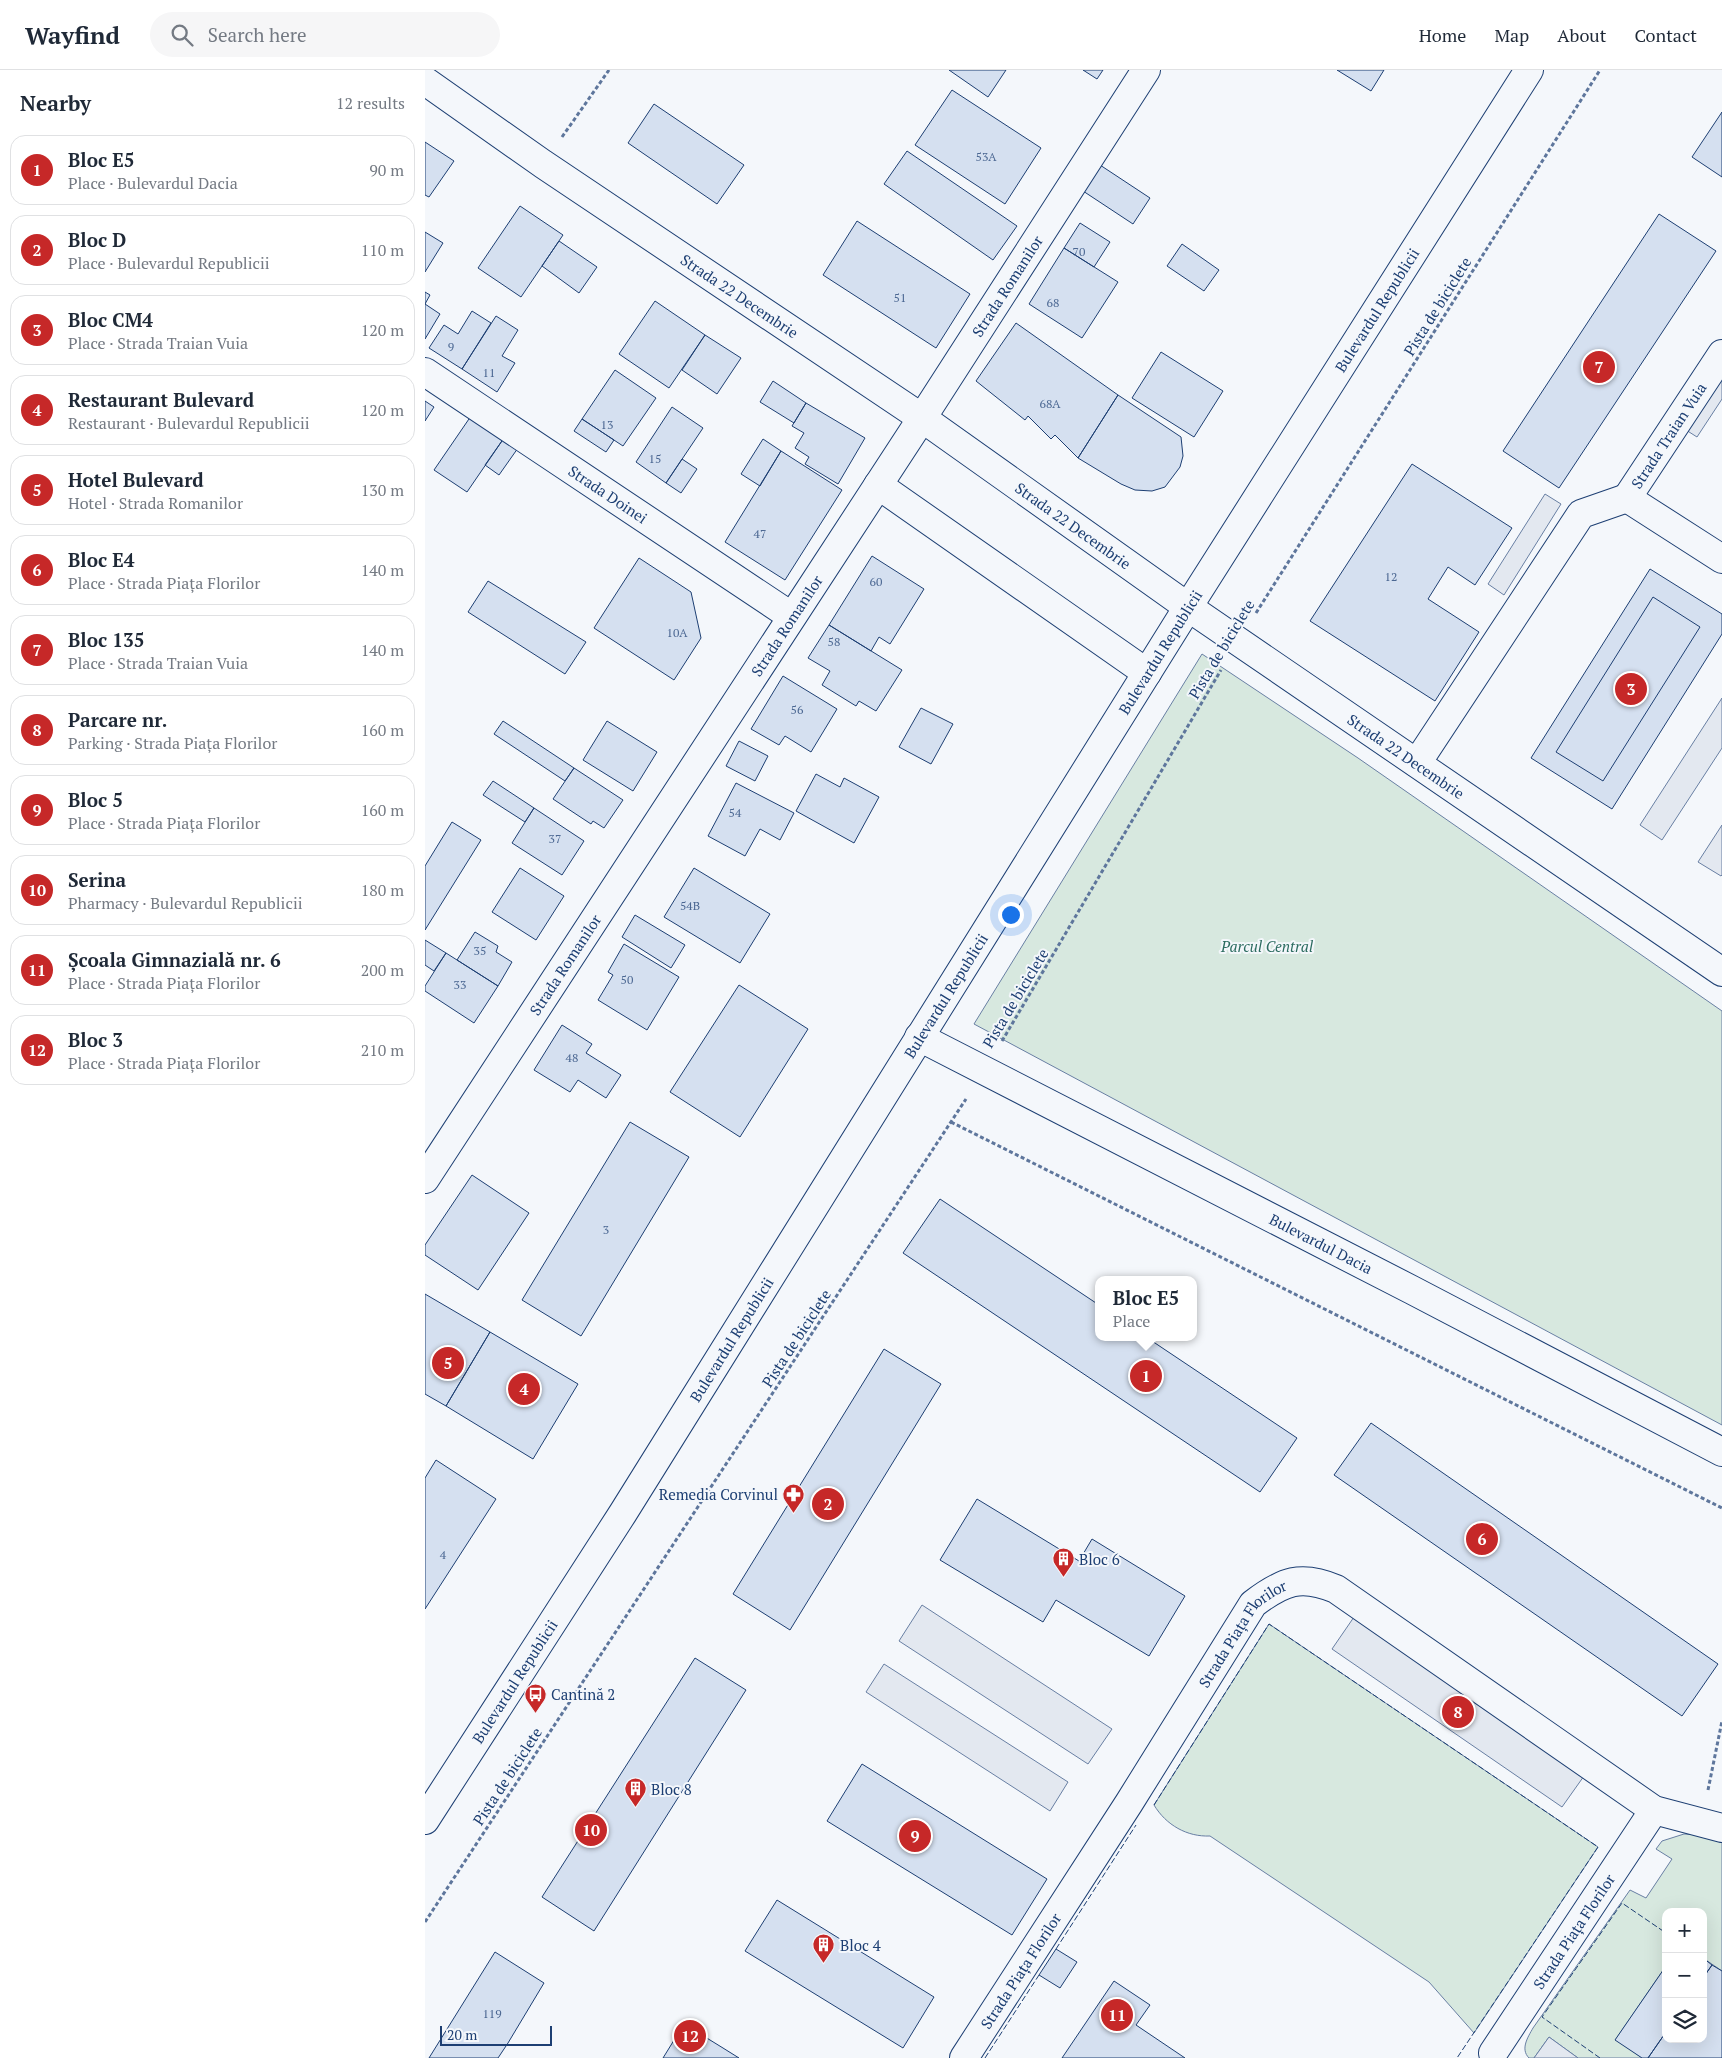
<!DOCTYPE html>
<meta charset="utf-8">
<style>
:root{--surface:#fff;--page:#f6f6f7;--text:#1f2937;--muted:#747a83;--line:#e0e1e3;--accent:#c62828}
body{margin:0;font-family:"PT Serif",serif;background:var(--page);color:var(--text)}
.controls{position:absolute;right:15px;bottom:15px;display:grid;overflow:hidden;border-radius:10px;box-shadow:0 5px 20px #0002}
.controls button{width:45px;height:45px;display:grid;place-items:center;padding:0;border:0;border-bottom:1px solid var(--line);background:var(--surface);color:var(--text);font:25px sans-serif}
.scale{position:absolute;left:15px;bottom:12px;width:112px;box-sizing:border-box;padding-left:5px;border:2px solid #1d3f73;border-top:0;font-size:14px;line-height:18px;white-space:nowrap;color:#1d3f73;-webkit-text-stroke:4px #f4f7fb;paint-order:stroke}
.you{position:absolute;left:585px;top:844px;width:18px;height:18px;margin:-12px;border:4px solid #fff;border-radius:50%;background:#1a73e8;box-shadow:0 0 0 8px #1a73e833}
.badge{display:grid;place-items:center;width:32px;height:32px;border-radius:50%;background:var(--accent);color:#fff;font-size:16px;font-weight:700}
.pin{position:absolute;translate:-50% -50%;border:2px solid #fff;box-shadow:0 1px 5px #0006}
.popup{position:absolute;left:670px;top:1206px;width:102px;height:65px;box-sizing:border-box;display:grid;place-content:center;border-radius:10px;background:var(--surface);filter:drop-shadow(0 1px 4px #0005);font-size:16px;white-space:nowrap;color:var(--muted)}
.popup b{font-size:19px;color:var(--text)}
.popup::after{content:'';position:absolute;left:50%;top:100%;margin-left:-10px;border:10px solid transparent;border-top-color:var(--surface)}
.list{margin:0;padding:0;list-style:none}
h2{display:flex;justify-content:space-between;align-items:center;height:65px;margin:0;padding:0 20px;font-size:21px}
h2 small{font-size:16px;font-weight:400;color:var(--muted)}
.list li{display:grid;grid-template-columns:32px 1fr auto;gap:15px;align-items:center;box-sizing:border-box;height:70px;margin:0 10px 10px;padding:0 10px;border:1px solid var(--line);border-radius:15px}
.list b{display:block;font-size:19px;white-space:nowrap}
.list p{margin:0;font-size:16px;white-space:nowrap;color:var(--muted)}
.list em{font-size:16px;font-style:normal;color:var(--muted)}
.icon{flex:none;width:28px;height:28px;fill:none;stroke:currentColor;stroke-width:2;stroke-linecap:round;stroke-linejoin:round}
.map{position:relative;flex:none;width:1297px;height:1988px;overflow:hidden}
header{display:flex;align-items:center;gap:30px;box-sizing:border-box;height:70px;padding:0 25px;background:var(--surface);border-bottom:1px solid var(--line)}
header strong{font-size:24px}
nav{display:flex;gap:28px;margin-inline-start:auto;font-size:18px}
.search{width:350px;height:45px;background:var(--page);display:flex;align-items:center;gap:12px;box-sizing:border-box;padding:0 18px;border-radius:28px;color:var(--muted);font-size:19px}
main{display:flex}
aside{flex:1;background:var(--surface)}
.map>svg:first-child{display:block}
.green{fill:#d7e8df;stroke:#687fa3}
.parking{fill:#e3e8f0;stroke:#687fa3}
.building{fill:#d5e0f0;stroke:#1d3f73}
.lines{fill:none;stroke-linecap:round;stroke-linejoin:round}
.street-casing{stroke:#1d3f73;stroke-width:30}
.secondary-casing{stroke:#1d3f73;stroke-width:30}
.primary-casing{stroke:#1d3f73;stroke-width:30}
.path{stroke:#5e769c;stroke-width:3;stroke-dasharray:4 2.5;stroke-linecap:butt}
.street{stroke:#f4f7fb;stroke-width:28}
.secondary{stroke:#f4f7fb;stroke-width:28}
.primary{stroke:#f4f7fb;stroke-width:28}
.fence{stroke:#1d3f73;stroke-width:1;stroke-dasharray:6 2.5;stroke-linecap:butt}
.labels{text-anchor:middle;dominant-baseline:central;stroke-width:4;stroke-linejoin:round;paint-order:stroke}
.number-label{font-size:12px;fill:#4b6792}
.street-label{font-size:15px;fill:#1d3f73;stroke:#f4f7fb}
.park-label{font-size:15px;font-style:italic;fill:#2c6c60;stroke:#f4f7fb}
.poi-label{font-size:15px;fill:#1d3f73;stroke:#f4f7fb;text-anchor:start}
</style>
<header>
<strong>Wayfind</strong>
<div class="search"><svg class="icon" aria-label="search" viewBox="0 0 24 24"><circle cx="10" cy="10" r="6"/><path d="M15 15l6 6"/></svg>Search here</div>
<nav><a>Home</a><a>Map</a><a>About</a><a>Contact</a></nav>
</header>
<main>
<aside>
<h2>Nearby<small>12 results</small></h2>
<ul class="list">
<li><span class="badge">1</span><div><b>Bloc E5</b><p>Place · Bulevardul Dacia</p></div><em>90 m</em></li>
<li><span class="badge">2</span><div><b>Bloc D</b><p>Place · Bulevardul Republicii</p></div><em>110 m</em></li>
<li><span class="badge">3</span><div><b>Bloc CM4</b><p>Place · Strada Traian Vuia</p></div><em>120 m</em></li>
<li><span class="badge">4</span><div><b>Restaurant Bulevard</b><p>Restaurant · Bulevardul Republicii</p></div><em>120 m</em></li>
<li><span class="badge">5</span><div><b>Hotel Bulevard</b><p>Hotel · Strada Romanilor</p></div><em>130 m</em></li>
<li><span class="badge">6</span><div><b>Bloc E4</b><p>Place · Strada Piața Florilor</p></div><em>140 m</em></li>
<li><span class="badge">7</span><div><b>Bloc 135</b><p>Place · Strada Traian Vuia</p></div><em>140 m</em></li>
<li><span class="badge">8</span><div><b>Parcare nr.</b><p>Parking · Strada Piața Florilor</p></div><em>160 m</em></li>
<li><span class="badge">9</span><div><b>Bloc 5</b><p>Place · Strada Piața Florilor</p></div><em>160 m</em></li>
<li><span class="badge">10</span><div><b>Serina</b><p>Pharmacy · Bulevardul Republicii</p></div><em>180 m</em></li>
<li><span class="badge">11</span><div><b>Școala Gimnazială nr. 6</b><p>Place · Strada Piața Florilor</p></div><em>200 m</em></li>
<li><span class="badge">12</span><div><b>Bloc 3</b><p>Place · Strada Piața Florilor</p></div><em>210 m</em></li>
</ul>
</aside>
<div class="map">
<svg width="1297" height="1988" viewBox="0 0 1297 1988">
<rect width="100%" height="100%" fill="#f4f7fb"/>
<path class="green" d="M777,584L933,688L1297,941V1355L549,954Z
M844,1554L1173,1777L1049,1963L1004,1912L785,1766C762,1767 741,1755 729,1735Z
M1259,1764L1276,1765L1297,1769V1901L1278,1888V1842H1241V1896L1191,1969L1217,1988H1153L1124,1967L1109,1988H1104C1095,1979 1103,1967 1108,1958L1205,1820L1221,1828L1247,1789L1231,1779L1237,1771Z"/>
<path class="parking" d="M1297,304V329L1272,367L1261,360Z
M1120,424L1136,434L1079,525L1063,514Z
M1297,628V678L1237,770L1215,755Z
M1297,755V805L1296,806L1273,792Z
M497,1535L687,1659L663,1694L474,1571Z
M929,1547L1159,1706L1137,1737L907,1579Z
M459,1594L643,1712L625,1741L441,1622Z
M1124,1967L1153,1988H1109Z"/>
<path class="building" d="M524,0H581L563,27Z
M658,0H678L672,9Z
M912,0H959L946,21Z
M527,20L616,78L580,134L490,75Z
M229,34L319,95L292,134L203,73Z
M1297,42V107L1267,87Z
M0,72L29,91L4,127L0,125Z
M482,81L592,156L568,190L459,114Z
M675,95L725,128L708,154L658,121Z
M95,136L138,165L96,227L53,198Z
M1234,144L1291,181L1134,418L1078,381Z
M432,151L545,224L511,278L398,205Z
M655,153L685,172L669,197L639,178Z
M0,162L18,173L0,202Z
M134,171L172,197L154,223L117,196Z
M757,174L794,200L779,221L742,196Z
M639,178L693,212L657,268L604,234Z
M0,222L5,225L0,234L15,244L0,269Z
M230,231L280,265L244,318L194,284Z
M47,241L66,253L37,299L4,278L19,255L33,264Z
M71,246L93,260L77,286L90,293L72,322L37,299Z
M591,253L693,325L653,388L630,365L626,369L603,346L600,350L551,311Z
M280,265L316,288L292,324L257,300Z
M736,282L798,321L769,367L707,328Z
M190,300L231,328L198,376L157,349Z
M348,311L381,333L369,353L335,332Z
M693,325L756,367L758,386L755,397L740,417L727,421L710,420L696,414L653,388Z
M0,331L9,337L0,351Z
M381,333L440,368L413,414L380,394L384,387L370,378L379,363L367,356Z
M247,337L278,358L241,413L211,392Z
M46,346L79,368L42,422L9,400Z
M157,349L189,370L181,382L149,361Z
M79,368L93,378L74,405L60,395Z
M338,369L356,381L335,416L316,404Z
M356,381L417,420L360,510L300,472Z
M257,389L272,399L256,423L241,413Z
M987,394L1087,458L1050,515L1023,497L1003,529L1054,562L1010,631L885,551Z
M447,486L499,519L465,574L454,567L446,581L404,555Z
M214,488L266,522L276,568L249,610L169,558Z
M1225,499L1297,544V564L1187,739L1106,688Z
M63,511L161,572L140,604L43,542Z
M1228,527L1275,557L1178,711L1131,682Z
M404,555L477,600L451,641L434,631L431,636L397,615L405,601L383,588Z
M358,606L412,639L386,682L360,666L354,675L326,659Z
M496,638L528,654L506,694L474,677Z
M78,651L149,698L140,711L69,664Z
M182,651L232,682L208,721L158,690Z
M314,671L343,686L330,711L301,696Z
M149,698L198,730L179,758L168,751L166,754L128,729Z
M391,704L415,717L419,708L454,727L429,773L371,741Z
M68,711L109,738L100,752L58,725Z
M311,713L369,743L355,770L335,759L320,786L283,766Z
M109,738L159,771L137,805L87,773Z
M27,752L56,770L0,860V796Z
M95,798L139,826L111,870L67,842Z
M269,798L345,844L315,893L239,847Z
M210,845L260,875L246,898L197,867Z
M50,862L73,876L71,882L87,892L73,916L32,890Z
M0,870L21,883L9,901L0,895Z
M199,874L254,907L222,960L173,930L188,905L183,902Z
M21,883L73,916L49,953L0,921V916Z
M314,915L383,959L315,1067L245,1022Z
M137,955L167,974L161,983L196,1005L181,1028L153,1010L145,1022L109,1000Z
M205,1052L264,1087L156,1266L97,1230Z
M47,1105L104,1143L53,1220L0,1185V1175Z
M515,1129L674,1235V1267H721L872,1368L835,1422L478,1183Z
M0,1224L65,1262L21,1336L0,1324Z
M65,1262L153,1314L108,1389L21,1336Z
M459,1279L516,1314L365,1560L308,1524Z
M946,1353L1293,1594L1257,1646L909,1405Z
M11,1390L71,1429L0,1539V1408Z
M552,1429L654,1491L667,1469L760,1526L724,1586L631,1530L618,1552L515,1490Z
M270,1588L321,1620L169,1861L117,1827Z
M437,1694L622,1809L587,1865L402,1751Z
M352,1830L509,1927L478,1978L320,1881Z
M631,1879L652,1892L635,1918L614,1905Z
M70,1882L119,1913L83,1973L73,1988H4Z
M1278,1888L1287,1895L1278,1908Z
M1287,1895L1297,1901V1988H1223L1241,1962V1969H1278V1908Z
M1241,1896V1962L1223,1988H1217L1190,1970Z
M689,1911L725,1935L711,1955L760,1988H637Z
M259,1954L298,1978L314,1988H238Z"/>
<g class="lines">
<defs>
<g id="street">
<path id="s1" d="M0,11L118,94L497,348L763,537L1297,902"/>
<path id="s2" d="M0,302L366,546"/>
<path d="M453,415L722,603"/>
<path id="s3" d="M1202,428L1297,284"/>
<path d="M1202,428L1297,489"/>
<path d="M992,693L1156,444L1202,428"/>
<path id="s4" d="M0,1109L497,348L721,0"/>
<path id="s5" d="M1068,1983L1229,1740"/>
<path id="s6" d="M539,1988L704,1733L828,1534C858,1511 876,1504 911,1519L1229,1740L1297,1758"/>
</g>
<g id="secondary">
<path id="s7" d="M494,967L987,1220L1297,1382"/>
</g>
<g id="primary">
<path id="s8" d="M0,1750L198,1443L763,537L1104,0"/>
</g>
</defs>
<use href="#street" class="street-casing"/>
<use href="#secondary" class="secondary-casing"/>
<use href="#primary" class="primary-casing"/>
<path class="path" d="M137,67L184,0
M831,543L1175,0
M577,971L796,600
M526,1052L1297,1438
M1283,1720L1297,1651
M0,1852L541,1029"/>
<use href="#street" class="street"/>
<use href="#secondary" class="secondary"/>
<use href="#primary" class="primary"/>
<path class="fence" d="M729,1735L844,1554L1173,1777L1032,1988
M631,1879L711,1755
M560,1988L614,1905
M1175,1988L1117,1947L1197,1833L1241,1863"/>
</g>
<defs>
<symbol id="pharmacy-pin" viewBox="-11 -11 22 30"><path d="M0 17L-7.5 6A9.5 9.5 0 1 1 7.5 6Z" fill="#c62828" stroke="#f4f7fb"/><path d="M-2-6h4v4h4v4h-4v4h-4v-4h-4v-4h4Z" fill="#fff"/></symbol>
<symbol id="building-pin" viewBox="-11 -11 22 30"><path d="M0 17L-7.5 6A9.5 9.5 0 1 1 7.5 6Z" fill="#c62828" stroke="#f4f7fb"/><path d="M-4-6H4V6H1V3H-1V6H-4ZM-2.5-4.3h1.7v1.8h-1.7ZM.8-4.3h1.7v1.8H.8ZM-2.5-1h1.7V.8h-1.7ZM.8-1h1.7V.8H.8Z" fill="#fff"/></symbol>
<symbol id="bus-pin" viewBox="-11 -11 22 30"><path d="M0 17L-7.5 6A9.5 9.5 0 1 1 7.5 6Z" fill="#c62828" stroke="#f4f7fb"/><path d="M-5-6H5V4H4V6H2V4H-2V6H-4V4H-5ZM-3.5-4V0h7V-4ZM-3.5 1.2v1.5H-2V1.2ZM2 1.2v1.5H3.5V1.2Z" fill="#fff"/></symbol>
</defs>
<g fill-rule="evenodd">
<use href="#pharmacy-pin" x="356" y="1412" width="25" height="34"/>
<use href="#building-pin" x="626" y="1476" width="25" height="34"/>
<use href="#bus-pin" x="98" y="1612" width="25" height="34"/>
<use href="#building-pin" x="198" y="1706" width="25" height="34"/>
<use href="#building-pin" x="386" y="1862" width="25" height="34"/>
</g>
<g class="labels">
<g class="number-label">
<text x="561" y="86">53A</text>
<text x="654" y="181">70</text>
<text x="475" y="227">51</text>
<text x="628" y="232">68</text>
<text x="26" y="276">9</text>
<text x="64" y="302">11</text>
<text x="625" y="333">68A</text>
<text x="182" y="354">13</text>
<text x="230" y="388">15</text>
<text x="335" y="463">47</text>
<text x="966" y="506">12</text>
<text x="451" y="511">60</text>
<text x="252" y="562">10A</text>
<text x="409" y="571">58</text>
<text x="372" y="639">56</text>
<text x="310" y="742">54</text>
<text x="130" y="768">37</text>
<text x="265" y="835">54B</text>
<text x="55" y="880">35</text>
<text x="202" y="909">50</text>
<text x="35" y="914">33</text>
<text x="147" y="987">48</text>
<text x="181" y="1159">3</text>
<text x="18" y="1484">4</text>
<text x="67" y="1943">119</text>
</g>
<g class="street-label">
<text stroke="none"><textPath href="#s4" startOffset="1066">Strada Romanilor</textPath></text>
<text stroke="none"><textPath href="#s1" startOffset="381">Strada 22 Decembrie</textPath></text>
<text transform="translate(1012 236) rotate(-58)">Pista de biciclete</text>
<text stroke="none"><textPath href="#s8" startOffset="1785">Bulevardul Republicii</textPath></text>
<text stroke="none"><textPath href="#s3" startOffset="75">Strada Traian Vuia</textPath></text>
<text stroke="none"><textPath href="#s2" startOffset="220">Strada Doinei</textPath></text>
<text stroke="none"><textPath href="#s1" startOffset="786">Strada 22 Decembrie</textPath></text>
<text stroke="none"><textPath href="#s4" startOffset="661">Strada Romanilor</textPath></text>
<text transform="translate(796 579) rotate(-59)">Pista de biciclete</text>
<text stroke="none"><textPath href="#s8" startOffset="1380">Bulevardul Republicii</textPath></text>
<text stroke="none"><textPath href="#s1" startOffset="1191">Strada 22 Decembrie</textPath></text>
<text stroke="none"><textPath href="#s4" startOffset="256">Strada Romanilor</textPath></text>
<text stroke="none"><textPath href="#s8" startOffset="975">Bulevardul Republicii</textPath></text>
<text transform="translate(590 928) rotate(-59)">Pista de biciclete</text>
<text stroke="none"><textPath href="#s7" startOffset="452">Bulevardul Dacia</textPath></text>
<text transform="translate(371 1268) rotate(-57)">Pista de biciclete</text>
<text stroke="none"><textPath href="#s8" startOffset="570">Bulevardul Republicii</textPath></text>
<text stroke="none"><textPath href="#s6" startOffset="509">Strada Piața Florilor</textPath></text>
<text stroke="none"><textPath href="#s8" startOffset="165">Bulevardul Republicii</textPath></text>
<text transform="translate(82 1706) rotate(-57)">Pista de biciclete</text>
<text stroke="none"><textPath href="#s5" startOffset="146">Strada Piața Florilor</textPath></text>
<text stroke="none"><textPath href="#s6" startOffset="104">Strada Piața Florilor</textPath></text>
</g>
<g class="park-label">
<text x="842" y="876">Parcul Central</text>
</g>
<g class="poi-label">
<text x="353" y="1424" text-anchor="end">Remedia Corvinul</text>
<text x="654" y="1489">Bloc 6</text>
<text x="126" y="1624">Cantină 2</text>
<text x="226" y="1719">Bloc 8</text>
<text x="415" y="1875">Bloc 4</text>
</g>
</g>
</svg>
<div class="controls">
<button>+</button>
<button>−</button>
<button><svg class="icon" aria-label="layers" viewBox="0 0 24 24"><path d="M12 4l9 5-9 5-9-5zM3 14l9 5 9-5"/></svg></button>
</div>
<div class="scale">20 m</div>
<div class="you"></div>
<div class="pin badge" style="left:721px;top:1306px">1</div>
<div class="popup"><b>Bloc E5</b>Place</div>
<div class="pin badge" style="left:403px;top:1434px">2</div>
<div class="pin badge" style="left:1206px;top:619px">3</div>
<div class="pin badge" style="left:99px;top:1319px">4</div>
<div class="pin badge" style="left:23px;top:1293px">5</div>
<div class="pin badge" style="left:1057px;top:1469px">6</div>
<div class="pin badge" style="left:1174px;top:297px">7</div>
<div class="pin badge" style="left:1033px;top:1642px">8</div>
<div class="pin badge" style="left:490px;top:1766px">9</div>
<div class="pin badge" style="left:166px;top:1760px">10</div>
<div class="pin badge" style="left:692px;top:1945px">11</div>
<div class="pin badge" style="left:265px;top:1966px">12</div>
</div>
</main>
